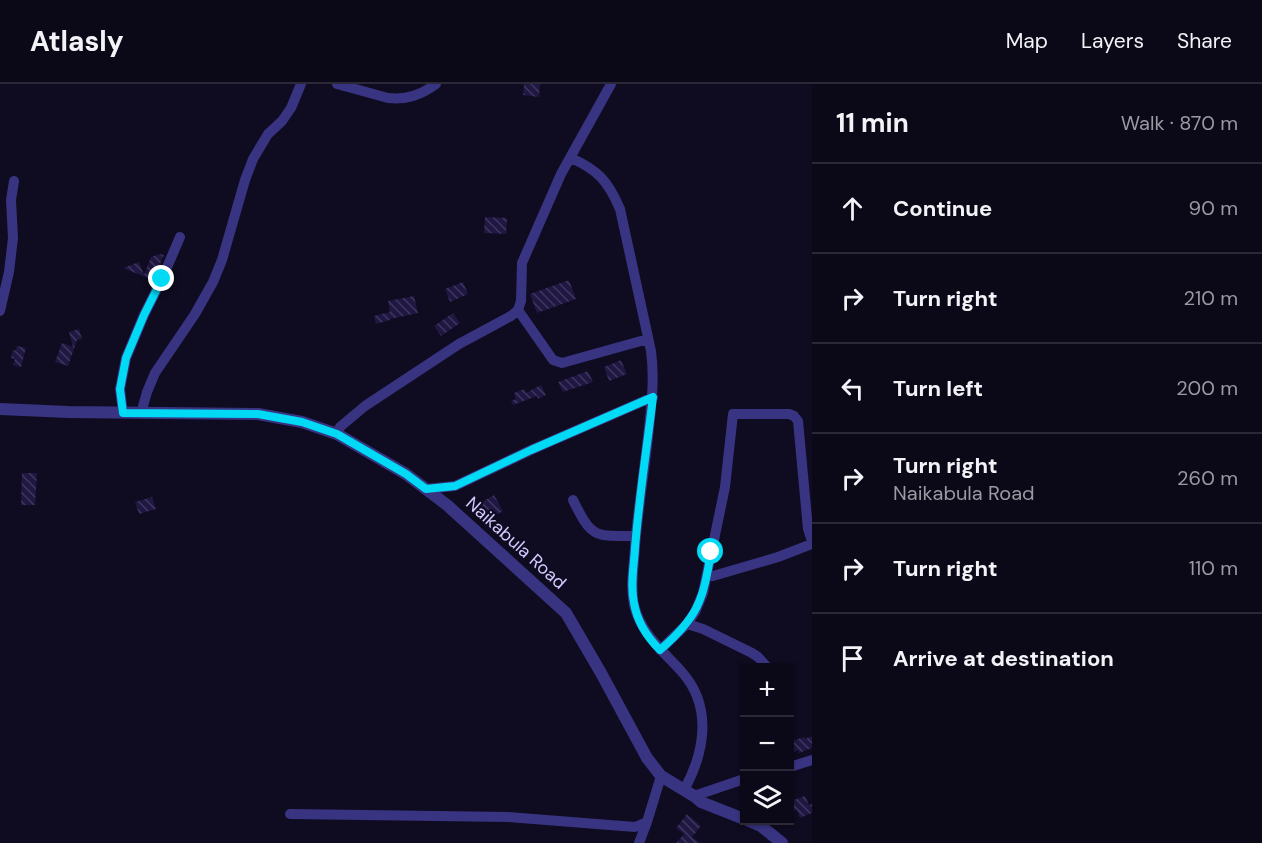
<!DOCTYPE html>
<meta charset="utf-8">
<style>
:root{--surface:#0b0818;--page:#191625;--text:#f1f3f6;--muted:#9a9aa2;--line:#2b2937}
body{margin:0;font-family:"DM Sans",sans-serif;background:var(--page);color:var(--text)}
.controls{position:absolute;right:18px;bottom:18px;display:grid;overflow:hidden;border-radius:0px;box-shadow:0 2px 4px #0004}
.controls button{width:54px;height:54px;display:grid;place-items:center;padding:0;border:0;border-bottom:2px solid var(--line);background:var(--surface);color:var(--text);font:30px sans-serif}
.stop{position:absolute;width:18px;height:18px;margin:-14px;border:4px solid #00daf5;border-radius:50%;background:#fff}
.stop.end{background:#00daf5;border-color:#fff;box-shadow:0 2px 6px #0008}
.list{margin:0;padding:0;list-style:none}
h2{display:flex;justify-content:space-between;align-items:center;height:78px;margin:0;padding:0 24px;font-size:26px}
h2 small{font-size:20px;font-weight:400;color:var(--muted)}
.list li{display:grid;grid-template-columns:39px 1fr auto;gap:18px;align-items:center;box-sizing:border-box;height:90px;padding:0 24px;border-top:2px solid var(--line)}
.list b{display:block;font-size:22px;white-space:nowrap}
.list p{margin:0;font-size:20px;white-space:nowrap;color:var(--muted)}
.list em{font-size:20px;font-style:normal;color:var(--muted)}
.icon{flex:none;width:33px;height:33px;fill:none;stroke:currentColor;stroke-width:2;stroke-linecap:round;stroke-linejoin:round}
.map{position:relative;flex:none;width:812px;height:759px;overflow:hidden}
header{display:flex;align-items:center;gap:36px;box-sizing:border-box;height:84px;padding:0 30px;background:var(--surface);border-bottom:2px solid var(--line)}
header strong{font-size:28px}
nav{display:flex;gap:33px;margin-inline-start:auto;font-size:21px}
main{display:flex}
aside{flex:1;background:var(--surface)}
.map>svg:first-child{display:block}
.building{fill:url(#building-back-hatch)}
.lines{fill:none;stroke-linecap:round;stroke-linejoin:round}
.minor{stroke:#383481;stroke-width:10}
.tertiary{stroke:#383481;stroke-width:12}
.route{stroke:#00daf5;stroke-width:8}
.labels{text-anchor:middle;dominant-baseline:central;stroke-width:4.5;stroke-linejoin:round;paint-order:stroke}
.street-label{font-size:18px;fill:#d1caff;stroke:#0f0b20}
</style>
<header>
<strong>Atlasly</strong>
<nav><a>Map</a><a>Layers</a><a>Share</a></nav>
</header>
<main>
<div class="map">
<svg width="812" height="759" viewBox="0 0 812 759">
<defs>
<pattern id="building-back-hatch" width="6" height="6" patternUnits="userSpaceOnUse" patternTransform="scale(1.5)"><rect width="6" height="6" fill="#201742"/><path d="M-1 5l2 2M0 0l6 6M5-1l2 2" fill="none" stroke="#3f375e"/></pattern>
</defs>
<rect width="100%" height="100%" fill="#0f0b20"/>
<path class="building" d="M524,0H540L539,13L523,11Z
M485,133L507,134L506,150L484,149Z
M160,170L164,171L153,196L123,184L139,178L144,191L151,173Z
M569,196L576,215L537,229L530,210Z
M463,198L468,210L450,218L445,205Z
M414,212L418,229L390,235V236L376,240L374,232L390,228L388,217Z
M453,229L460,239L441,252L434,242Z
M79,245L82,255L77,256L68,282L55,278L62,259L73,263L69,248Z
M17,262L26,264L21,283L13,281L15,275L11,274L13,266L15,267Z
M621,276L627,290L609,297L604,283Z
M588,287L593,298L563,308L558,298Z
M541,301L546,311L538,315L537,312L513,321L511,317L516,315L514,309L524,305L526,309Z
M22,389H37L35,421H21Z
M494,411L503,427L490,435L485,427L480,431L475,422Z
M152,413L156,425L139,430L135,418Z
M812,652V664L799,669L798,666L789,670V658L804,653L805,655Z
M805,712L809,721L812,720V729L800,734L797,726L794,727L791,717Z
M687,730L701,742L692,753L700,759H676L684,750L676,744Z"/>
<g class="lines">
<path class="minor" d="M337,0L388,14C407,16 421,11 436,0
M571,74C598,86 608,97 620,125L651,267C655,296 651,324 648,353C644,389 638,426 635,462C634,482 630,502 634,521C641,550 662,566 681,587C713,622 705,668 684,706
M518,226L553,276L562,279L648,255
M0,227L9,188L13,154L11,116L14,97
M123,329L120,305L126,274L144,231L162,195L180,153
M141,329L147,308L155,289L195,230L213,198L222,176L245,96L253,75L268,50L282,37L291,24L301,0
M337,350L340,343L365,322L459,260L511,232L518,226L521,217L522,179L561,90L611,0
M426,405L455,402L531,366L653,313
M573,416C592,455 595,452 636,452
M707,492H713L778,473L812,460
M687,540L703,545L752,569L758,573L768,584
M660,566L687,540L695,528L703,509L725,403L733,330H789L794,332L798,337L808,445L812,457
M790,683L812,676
M694,712L744,695
M290,730L508,733L635,743L647,738L661,692
M639,759L647,738"/>
<path class="tertiary" d="M0,325L68,328L258,330L302,338L337,350L406,390L447,421L566,529L601,589L647,674L661,692L694,712L701,718L744,735
M747,736L761,742L782,759"/>
</g>
<g class="lines">
<path class="route" d="M162,195L144,231L126,274L120,305L123,329L258,330L302,338L337,350L406,390L426,405L455,402L531,366L653,313C647,363 639,414 635,464C634,482 630,501 634,519C637,537 647,553 660,566C698,533 703,517 711,468"/>
</g>
<g class="labels">
<g class="street-label">
<text transform="translate(516 459) rotate(42)">Naikabula Road</text>
</g>
</g>
</svg>
<div class="controls">
<button>+</button>
<button>−</button>
<button><svg class="icon" aria-label="layers" viewBox="0 0 24 24"><path d="M12 4l9 5-9 5-9-5zM3 14l9 5 9-5"/></svg></button>
</div>
<div class="stop" style="left:711px;top:468px"></div>
<div class="stop end" style="left:162px;top:195px"></div>
</div>
<aside>
<h2>11 min<small>Walk · 870 m</small></h2>
<ul class="list">
<li><svg class="icon" aria-label="ahead" viewBox="0 0 24 24"><path d="M12 20V5M6 11l6-6 6 6"/></svg><div><b>Continue</b></div><em>90 m</em></li>
<li><svg class="icon" aria-label="right" viewBox="0 0 24 24"><path d="M7 20v-9h11M14 6l5 5-5 5"/></svg><div><b>Turn right</b></div><em>210 m</em></li>
<li><svg class="icon" aria-label="left" viewBox="0 0 24 24"><path d="M17 20v-9H6M10 6l-5 5 5 5"/></svg><div><b>Turn left</b></div><em>200 m</em></li>
<li><svg class="icon" aria-label="right" viewBox="0 0 24 24"><path d="M7 20v-9h11M14 6l5 5-5 5"/></svg><div><b>Turn right</b><p>Naikabula Road</p></div><em>260 m</em></li>
<li><svg class="icon" aria-label="right" viewBox="0 0 24 24"><path d="M7 20v-9h11M14 6l5 5-5 5"/></svg><div><b>Turn right</b></div><em>110 m</em></li>
<li><svg class="icon" aria-label="arrive" viewBox="0 0 24 24"><path d="M6 21V4h12l-3 4 3 4H6"/></svg><div><b>Arrive at destination</b></div></li>
</ul>
</aside>
</main>
